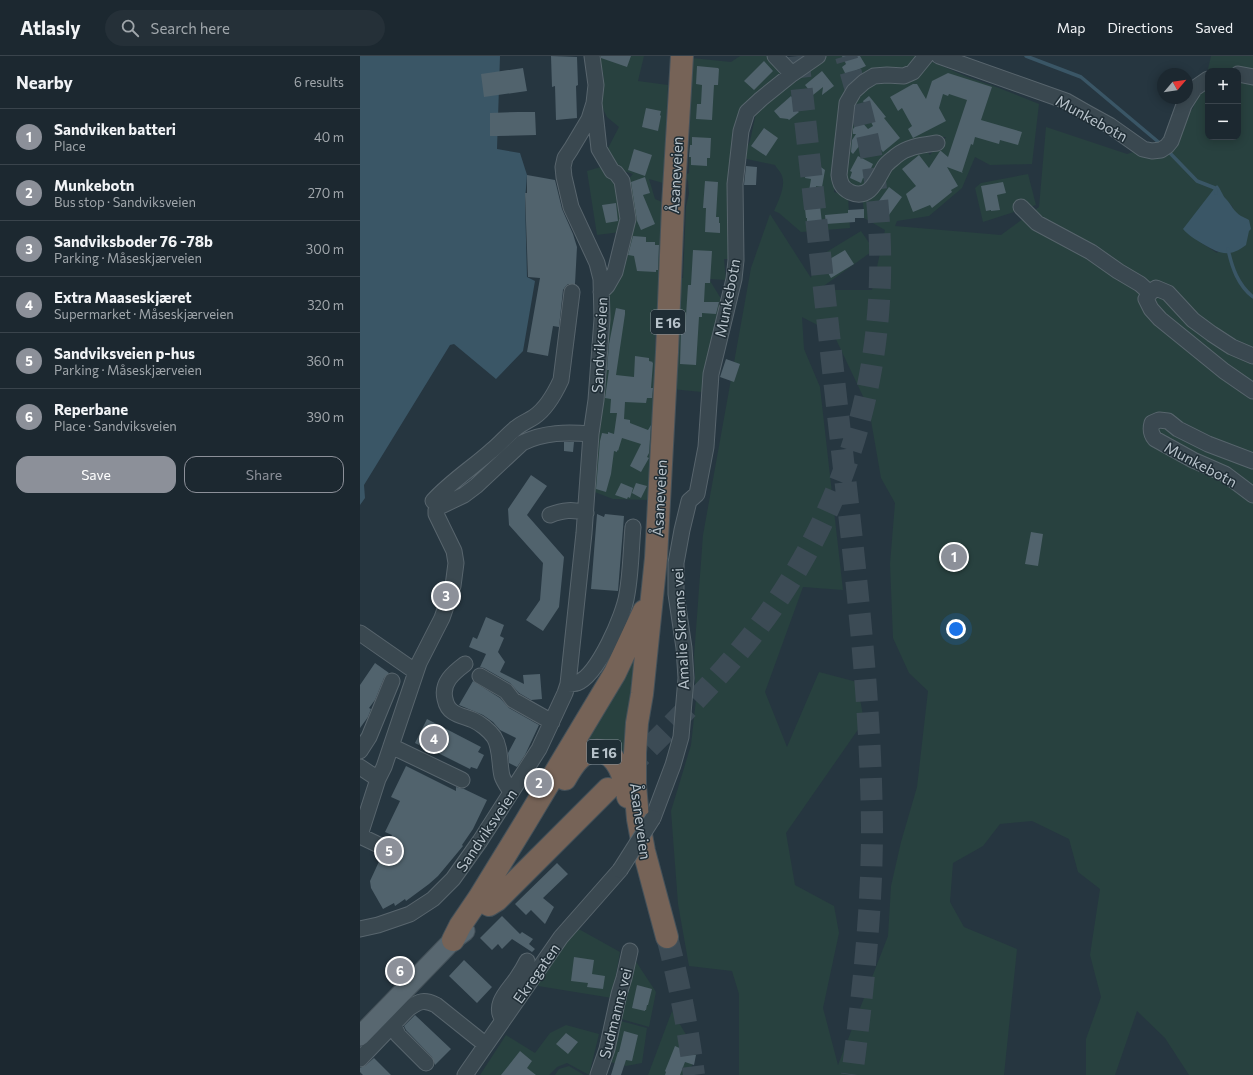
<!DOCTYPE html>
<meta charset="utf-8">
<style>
:root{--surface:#1c2830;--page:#253038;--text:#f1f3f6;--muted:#a0a6ab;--line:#3a444c;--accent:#8c9099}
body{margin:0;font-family:Commissioner,sans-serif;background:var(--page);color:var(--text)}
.controls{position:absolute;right:12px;top:12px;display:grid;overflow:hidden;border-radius:8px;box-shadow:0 2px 10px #0003}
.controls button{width:36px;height:36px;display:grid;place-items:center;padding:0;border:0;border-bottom:1px solid var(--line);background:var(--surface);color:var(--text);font:20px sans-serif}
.compass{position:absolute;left:797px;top:12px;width:36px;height:36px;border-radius:50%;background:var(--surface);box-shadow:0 2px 10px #0003;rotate:61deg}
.you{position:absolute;left:596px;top:573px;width:14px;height:14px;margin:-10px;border:3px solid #fff;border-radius:50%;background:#1a73e8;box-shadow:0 0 0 6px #1a73e833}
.badge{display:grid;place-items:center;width:26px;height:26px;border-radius:50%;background:var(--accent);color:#fff;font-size:13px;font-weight:700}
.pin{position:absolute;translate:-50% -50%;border:2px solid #fff;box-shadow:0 1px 4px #0006}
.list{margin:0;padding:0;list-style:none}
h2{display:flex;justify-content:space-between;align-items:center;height:52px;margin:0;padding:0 16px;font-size:17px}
h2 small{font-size:13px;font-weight:400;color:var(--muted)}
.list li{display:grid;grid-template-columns:26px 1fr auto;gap:12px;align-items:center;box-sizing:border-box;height:56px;padding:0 16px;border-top:1px solid var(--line)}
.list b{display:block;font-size:15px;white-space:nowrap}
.list p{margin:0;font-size:13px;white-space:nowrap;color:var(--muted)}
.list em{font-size:13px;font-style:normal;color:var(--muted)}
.actions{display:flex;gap:8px;padding:12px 16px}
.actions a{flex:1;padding:9px 0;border:1px solid var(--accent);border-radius:12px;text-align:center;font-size:14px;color:var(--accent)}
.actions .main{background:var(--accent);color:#fff}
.icon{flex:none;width:22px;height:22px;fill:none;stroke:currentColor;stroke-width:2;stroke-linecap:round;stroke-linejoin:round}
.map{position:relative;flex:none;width:893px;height:1019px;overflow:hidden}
header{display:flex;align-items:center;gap:24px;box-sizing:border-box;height:56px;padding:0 20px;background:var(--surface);border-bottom:1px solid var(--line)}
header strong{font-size:19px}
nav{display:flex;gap:22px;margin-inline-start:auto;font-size:14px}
.search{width:280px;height:36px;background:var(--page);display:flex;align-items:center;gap:10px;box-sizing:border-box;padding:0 14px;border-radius:22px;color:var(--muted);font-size:15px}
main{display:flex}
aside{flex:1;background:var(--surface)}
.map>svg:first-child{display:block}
.green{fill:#28413f;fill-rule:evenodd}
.water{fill:#3a5666}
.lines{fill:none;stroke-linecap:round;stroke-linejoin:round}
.stream{stroke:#3a5666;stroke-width:3.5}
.building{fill:#51636d}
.highway-tunnel{stroke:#3c4b55;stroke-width:22;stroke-dasharray:22 11;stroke-linecap:butt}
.minor-casing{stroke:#58656d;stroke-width:17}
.major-casing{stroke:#445159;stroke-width:21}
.highway-casing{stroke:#45525a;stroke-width:24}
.minor{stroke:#3a4850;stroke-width:15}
.major{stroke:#586770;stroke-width:19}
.highway{stroke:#766357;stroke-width:22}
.minor-bridge-casing{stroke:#58656d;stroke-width:17;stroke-linecap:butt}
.minor-bridge{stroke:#3a4850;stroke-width:15}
.labels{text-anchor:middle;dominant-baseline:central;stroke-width:3;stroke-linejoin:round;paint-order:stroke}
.shield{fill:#1f2d35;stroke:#89959d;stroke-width:1}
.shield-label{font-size:14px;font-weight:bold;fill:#b7c2ca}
.street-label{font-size:15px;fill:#b7c2ca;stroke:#1f2d35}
</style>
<header>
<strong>Atlasly</strong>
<div class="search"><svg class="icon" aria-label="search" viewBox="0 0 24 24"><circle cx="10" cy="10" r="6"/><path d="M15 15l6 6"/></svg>Search here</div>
<nav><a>Map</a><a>Directions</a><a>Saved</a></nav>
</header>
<main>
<aside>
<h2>Nearby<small>6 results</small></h2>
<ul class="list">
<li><span class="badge">1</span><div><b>Sandviken batteri</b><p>Place</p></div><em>40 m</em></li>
<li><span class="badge">2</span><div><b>Munkebotn</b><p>Bus stop · Sandviksveien</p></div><em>270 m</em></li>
<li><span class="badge">3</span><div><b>Sandviksboder 76 -78b</b><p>Parking · Måseskjærveien</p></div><em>300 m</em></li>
<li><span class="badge">4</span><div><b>Extra Maaseskjæret</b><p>Supermarket · Måseskjærveien</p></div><em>320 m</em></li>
<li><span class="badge">5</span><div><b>Sandviksveien p-hus</b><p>Parking · Måseskjærveien</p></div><em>360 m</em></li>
<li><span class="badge">6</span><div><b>Reperbane</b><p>Place · Sandviksveien</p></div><em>390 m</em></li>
</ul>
<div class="actions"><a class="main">Save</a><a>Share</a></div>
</aside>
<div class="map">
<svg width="893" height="1019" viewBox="0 0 893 1019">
<rect width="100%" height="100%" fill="#263640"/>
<path class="green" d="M239,0H284L278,25L308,29L303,127L289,123L295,143L302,146L300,219L295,283V326L290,393V444L253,443L232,435L245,244L258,215L263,129L273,118L252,111L245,98L259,71L247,61L241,49L244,22Z
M380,0H412L424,16L390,47L369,117L367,154L370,203H364L366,224L349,223L363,246L351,293L343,317L342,336L311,333L321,222H323L326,150L329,138L328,125L325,121L327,118L329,117C330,78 330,40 332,2L371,6Z
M464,0H557L554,10L503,22L477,98L474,136L488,140L490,172L441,176L419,157L414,155C418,146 426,130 422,120C421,116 417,113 415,109L382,102L390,85L396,57L430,25Z
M851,0H893V1019H829L805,982L777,955L755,1019H726V983L741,941L730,899L740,833L718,816L709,783L672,765L640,768L623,790L593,807L590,846L604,871L657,893L644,1019H379V938L372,915L329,910L318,848L311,755L331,689L336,644L334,600L343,479L391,212L410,158L451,222L455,203L501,175L514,194L458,234H512L525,174L504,162L503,146L528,113L563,91L570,99L586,81H572L551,84L523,106L503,135L486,128V92L492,84L487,76L492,49L501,34L568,4L605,20L639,32L679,48L672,108L630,109L615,101L602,132L569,160L537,165L535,170L641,179L679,151L686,71L767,98L808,85L833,52L846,22ZM848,15H878V81H848ZM865,144L872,150L879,170L857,197L840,186ZM442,261L473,277L509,353L521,422L535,447L530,508L533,582L549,617L568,635L557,731L541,786L531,830L528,880L478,1009L463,952L479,877L474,850L435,829L426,777L504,665L497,626L459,616L427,691L405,636L443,531L483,534L460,331L444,293Z
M244,110L255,121L261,146L260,176L237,179L227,115Z
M668,118L676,149L623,166L615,132L621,127Z
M277,583L267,706L218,688Z
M217,872L260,896L252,942L178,930L182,919Z
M273,901L296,936L289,971L258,962Z
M312,955L337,997L328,1019H288Z
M257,964L287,972L282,1007L266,1010L250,1006Z
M206,969L239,978L229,1019L207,1007L197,1011L189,1019H120L146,979L175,997L190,977Z
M209,1010L224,1019H195L199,1013Z"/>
<path class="water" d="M0,0H140L137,93L160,97L167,119L165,145L167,221L175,225L163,295L136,323L94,288L90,289L4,429L5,442L0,449Z
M857,129C861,133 862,139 866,143C871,148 874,156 881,160C883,161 886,162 889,164L891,173L889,175L886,189C869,202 860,198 843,188C835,183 829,180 823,173Z"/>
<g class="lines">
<path class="stream" d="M666,0L721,21L802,89
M808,95L837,125L855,132L856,137
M868,193C872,212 878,229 893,241"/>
</g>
<path class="building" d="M191,0L217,1L218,29L216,30L217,62L196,64L195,30L192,31Z
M241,0H271L267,11L241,2Z
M482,0H500L506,10L486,19L482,11L486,8Z
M404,5L413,15L394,34L384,25Z
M337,10L358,12L359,13L358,29H354L352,64L336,63L337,48H341L342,29L336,28Z
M163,12L167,35L124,41L121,18Z
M462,15L474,30L462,39L463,31L453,39L445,29Z
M588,17L632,31L621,64L662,76L658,89L640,84L639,88L615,81L613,89L611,88L602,116L603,117L587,111L598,130L591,134L592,136L572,152L570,149L553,156L546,138L556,130L542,113L559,99L569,112L580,95H581L588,101L607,44L589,38L588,40L583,38L579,52L586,65L553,82L548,73L552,70L542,52L538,55L530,41L553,28H557L566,43L572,25Z
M431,40L440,50L436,53L439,56L429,64L428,63L420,62L414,55Z
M509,40L526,61L524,62L540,82L523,96L510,80H507L493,98L491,96L492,84L496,78H493V73L500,64L508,73L513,70L502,48L504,47L503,45Z
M286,52L301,55L300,59L301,60L298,75L282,71Z
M158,56H175L176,79L137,80H130V57Z
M404,72L418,82L406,100L391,90Z
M332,81L351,82L350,102H347V110L331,109V101H329L330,89H332Z
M274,93L292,99L285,120L268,114Z
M498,100L513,108L506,123L503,122L501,127L490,122L492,116L490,115Z
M448,102L465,114L462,131L456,130L458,150L460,149L462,167L447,168V162H446L444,144H445V142L448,141L451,123L445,122Z
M386,110L397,111L396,129H384Z
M167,119L195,124L202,153L213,178L217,191L215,228H208L205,231L203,234L199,271L193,270L188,300L167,296L180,222L168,221L165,137H167Z
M285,121L290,137L283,139L295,168L281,174L277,165L271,126Z
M345,125L358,126L356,161H359V167H360V177L345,176L346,152H343Z
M643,126L646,137L637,139L640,154L631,155V154L626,155L621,130Z
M529,131L542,141L526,163L513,153Z
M256,147L258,165L246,167L242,149Z
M504,153V162H495V166L466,168L465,159L488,157V154Z
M273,180L286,181V186H295V189H299L298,214H296V216L277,215L274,200L268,199Z
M333,194L352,195L350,227H345L344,246H359L356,258L342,257V261H339L336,309L320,308L321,275H325L328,229H331Z
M485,194L494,208L471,222L465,212L471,208L468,204Z
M256,252L265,254V258L256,319L274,321L275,300L289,302V305L293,306L292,307H293L291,332H293L292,342H287L286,347L265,346L264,363L270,364V367L288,374L291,369L289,397L287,401L289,402L281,416L270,410L281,388L262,382L258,395L257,394V396L254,395L251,418L246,436L236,433L240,385L242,377L248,378V376L254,378L257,357H250L251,343L245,342L249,314H247L249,288Z
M366,303L380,308L374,326L360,321Z
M204,386H214L213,396L204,395Z
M171,419L187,430L167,459L204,501L199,551L183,575L166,564L180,544L183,507L149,469L148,453Z
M261,427L273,432L270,442L268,441L267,443L255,439Z
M276,427L287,430L281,442L272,437Z
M237,458L244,461L245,458L264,460L258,535L231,533Z
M671,476L683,478L678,510L665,508Z
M126,561L144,569L140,580L144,582L138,596L145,606L140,616L164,628L163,619L180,618L182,643L171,644L159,637L150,627L124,612L120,611L126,598L109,591L113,581L117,583Z
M15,607L29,617L24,622L15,644L9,652L11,653L8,661L0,672V629Z
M113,625L140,642L149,652L179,669L165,699L157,711L149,707L148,697L156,682L140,674L133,666L123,659L99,649Z
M67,663L121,691L118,696L124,699L117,713L111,711L110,713L66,691L65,692L55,687Z
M46,710L96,735V731L104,733L127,744L113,773L102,789L103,790L78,820L69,828L46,845L45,843L35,850L34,847L23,853L11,832L10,825L22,799L26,797L29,794L30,789L29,785L32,779L25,776L40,745L31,741Z
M197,807L208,818L183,842L194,851L185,868L171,854L166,859L155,848Z
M142,860L160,878L162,876L173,883L169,888L175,893L172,896L152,883L142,893L138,888L132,894L120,882Z
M214,901L234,904L232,918L245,920L243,933L227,931L228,927L211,925Z
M104,904L132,931L117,947L89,920Z
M277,929L292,933L288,949H287L286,954H285V955L272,952Z
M55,959L91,993L75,1009L72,1001L46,974L44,970Z
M264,975L278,979L272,1005L266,1004L261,1019H251L258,996H259Z
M206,977L218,986L208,998L196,988Z
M315,990L326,995V997L336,999L334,1009L325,1006L320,1019H305L306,1016L305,1015Z
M160,995L172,1005L167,1012L176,1019H141Z
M14,1002L31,1019H3L0,1016V1012L6,1009Z"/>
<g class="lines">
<path class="highway-tunnel" d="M438,0C453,135 468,269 483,404C497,527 511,649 512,773C512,855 503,937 492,1019
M266,715C318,662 373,610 415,548C501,423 534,275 515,125C510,82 498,41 486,0
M307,881C319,926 328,972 334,1019"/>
<defs>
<path id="minor" d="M232,0L236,29L234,47L239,93L252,115L256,117L262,125L268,163L255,216L247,230L241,236
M415,0L432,18
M566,0L553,16L544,20L527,19L514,20L504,26L494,35L487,47L479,119C480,127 482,132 490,136C510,145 517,123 525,110C528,106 533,103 536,100C548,90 563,89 577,87
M579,0L706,45L727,57L749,69L783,93L792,95L801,94L807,90L811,85L824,49L835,32L848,23
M878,18L893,21
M661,151L677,167L731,196L758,215L780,228L790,237
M893,300L872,291L852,278L833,264L808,237L796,232L790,237L786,243L791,253L800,263L864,315L893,335
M893,405L848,388L818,373L808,365L799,364L792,367C790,374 791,378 795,383L833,404L865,418L893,439
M79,451L73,445C90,426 112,412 131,395C140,388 147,379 156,372C162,367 168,365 174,361C186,353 195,337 201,324L212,236
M190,459C203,454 213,453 226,457
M0,577L56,616
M105,608C93,617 81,627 85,643C86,648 88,653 93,656C99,660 106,661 113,664C120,667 129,674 134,681C141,692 139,708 142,720C144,726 148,731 151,736
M120,620L146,635L153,644L192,666
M208,628C211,628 214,628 217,627C238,619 264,559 267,538C271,516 271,493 273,471
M31,690L102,724
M0,695L9,681L32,625
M0,711L18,723
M293,762L313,709L321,681L326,622L324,592L316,538V507L322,474L329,445L337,438L346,391L351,318L374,223L376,204L375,128L381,75L387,56L401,43L432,18L458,0
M0,779L18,723L24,711L59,607L82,562L93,530L96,507L94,495L76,458V454L79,451L104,439L116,430L162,387C184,376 207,376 231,378
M0,780L21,790
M0,873L18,869L50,858L73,843L93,823L120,785L179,693L205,637L208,628L224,477L231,378L236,344L242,263L241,223L237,207L211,151L204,121L203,111L205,102L211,93L229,63L234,47
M143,964C132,948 149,934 157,922C161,916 164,911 167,905
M33,969L35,972L38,979L66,1007
M0,1003L48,953C59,945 64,943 76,949L126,989
M105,1019L201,881L260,814
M238,1019L247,993L259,938L264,922L270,895"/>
<path id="major" d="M0,980L93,884L105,875"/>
<path id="highway" d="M205,723C209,716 213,709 219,703C224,698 232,694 239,695C259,698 265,724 268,741
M129,849L137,844L248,733
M307,881L284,795L278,763L275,729V697L277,667L282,638L296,502L307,296L313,150L322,0
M93,884L100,870L119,842L165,767L255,617L284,555"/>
</defs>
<use href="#minor" class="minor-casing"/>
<use href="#major" class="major-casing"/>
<use href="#highway" class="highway-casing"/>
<use href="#minor" class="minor"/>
<use href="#major" class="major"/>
<use href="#highway" class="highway"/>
<defs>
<path id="minor-bridge" d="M260,814L293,762"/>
</defs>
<use href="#minor-bridge" class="minor-bridge-casing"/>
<use href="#minor-bridge" class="minor-bridge"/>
</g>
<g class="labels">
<g class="shield">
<rect x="291" y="254" width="34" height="24" rx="3"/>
<rect x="227" y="684" width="34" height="24" rx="3"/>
</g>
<g class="shield-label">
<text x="308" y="266">E 16</text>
<text x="244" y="696">E 16</text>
</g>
<g class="street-label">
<text transform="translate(732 62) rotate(29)">Munkebotn</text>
<text transform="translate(315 119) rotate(-87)">Åsaneveien</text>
<text transform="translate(367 242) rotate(-79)">Munkebotn</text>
<text transform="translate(239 289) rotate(-87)">Sandviksveien</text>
<text transform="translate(841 408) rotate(28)">Munkebotn</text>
<text transform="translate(299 442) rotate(-87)">Åsaneveien</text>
<text transform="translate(320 573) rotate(-93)">Amalie Skrams vei</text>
<text transform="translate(281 765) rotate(82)">Åsaneveien</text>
<text transform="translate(126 774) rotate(-56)">Sandviksveien</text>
<text transform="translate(176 917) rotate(-55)">Ekregaten</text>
<text transform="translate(255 957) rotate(-76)">Sudmanns vei</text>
</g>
</g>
</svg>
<div class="controls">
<button>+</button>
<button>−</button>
</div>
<svg class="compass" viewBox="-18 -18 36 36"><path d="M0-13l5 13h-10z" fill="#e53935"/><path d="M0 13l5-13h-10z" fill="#a0a6ab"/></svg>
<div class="you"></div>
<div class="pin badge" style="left:594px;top:501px">1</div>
<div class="pin badge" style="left:179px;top:727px">2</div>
<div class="pin badge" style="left:86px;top:540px">3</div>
<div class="pin badge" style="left:74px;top:683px">4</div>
<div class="pin badge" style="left:29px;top:795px">5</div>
<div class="pin badge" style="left:40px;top:915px">6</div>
</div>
</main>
